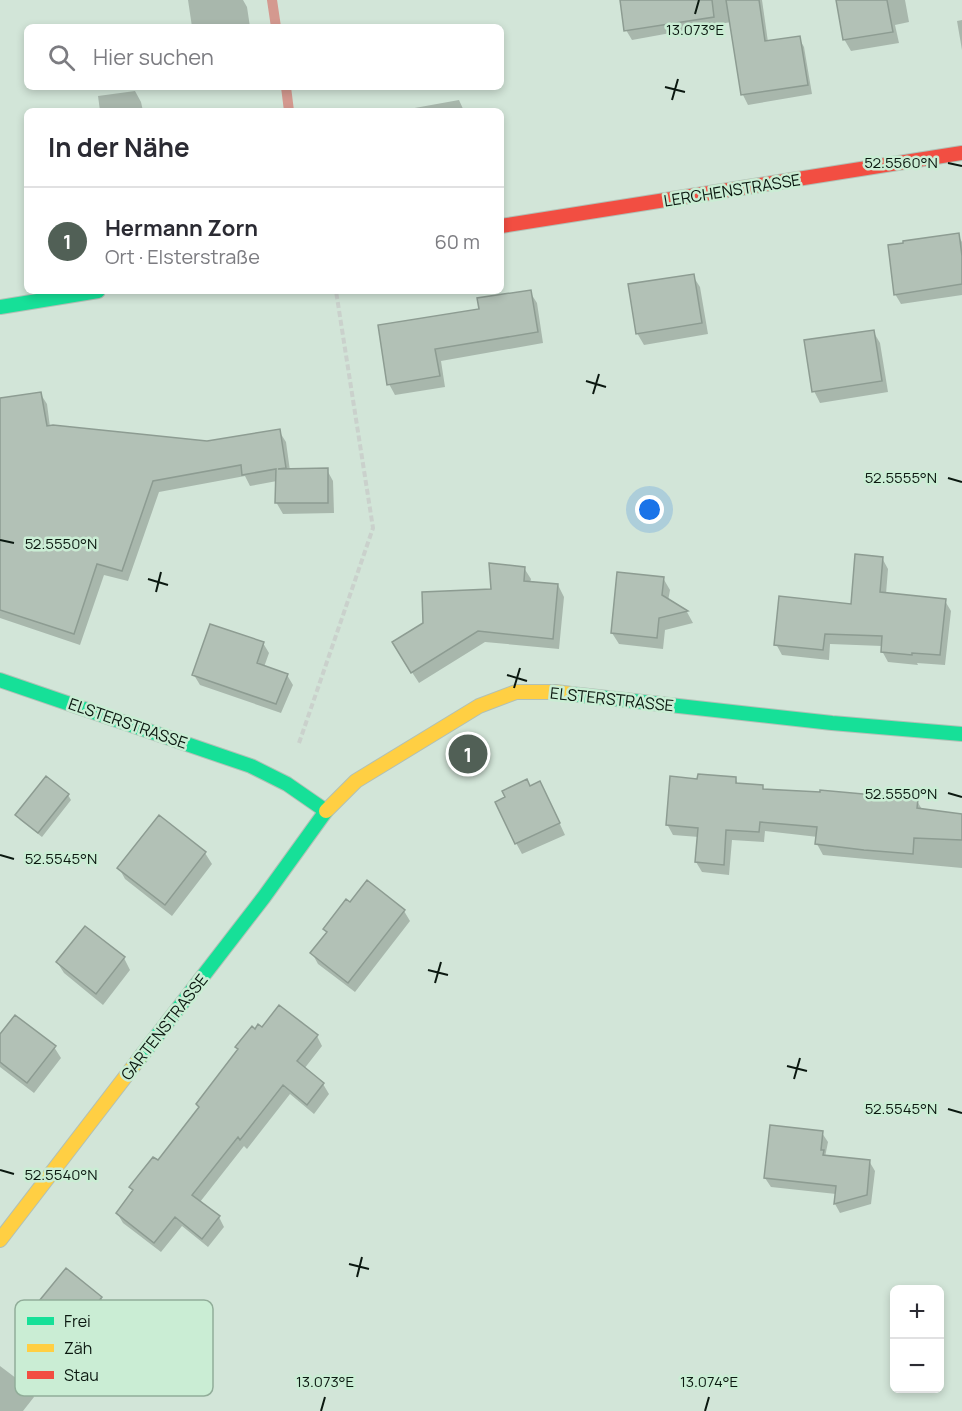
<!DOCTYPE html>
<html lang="de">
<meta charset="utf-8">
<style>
:root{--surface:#fff;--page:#f2f2f3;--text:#2b2b33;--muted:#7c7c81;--line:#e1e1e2;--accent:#516056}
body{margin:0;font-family:Manrope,sans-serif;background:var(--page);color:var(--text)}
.controls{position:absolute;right:18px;bottom:18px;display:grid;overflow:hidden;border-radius:9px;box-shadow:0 3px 9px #0003}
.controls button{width:54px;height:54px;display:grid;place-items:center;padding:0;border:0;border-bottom:2px solid var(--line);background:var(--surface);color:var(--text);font:30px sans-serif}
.you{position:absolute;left:650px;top:510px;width:21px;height:21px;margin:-15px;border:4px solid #fff;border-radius:50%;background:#1a73e8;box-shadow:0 0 0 9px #1a73e833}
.badge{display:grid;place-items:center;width:39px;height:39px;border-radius:50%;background:var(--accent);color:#fff;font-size:20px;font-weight:700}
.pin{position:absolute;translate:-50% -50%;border:3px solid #fff;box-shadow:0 2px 6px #0006}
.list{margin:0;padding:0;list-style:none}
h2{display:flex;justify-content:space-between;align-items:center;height:78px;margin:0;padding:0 24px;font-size:26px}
h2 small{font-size:20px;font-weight:400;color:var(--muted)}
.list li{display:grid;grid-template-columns:39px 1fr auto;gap:18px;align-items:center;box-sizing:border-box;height:108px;padding:0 24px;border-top:2px solid var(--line)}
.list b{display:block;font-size:22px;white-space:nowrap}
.list p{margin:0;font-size:20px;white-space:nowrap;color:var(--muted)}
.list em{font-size:20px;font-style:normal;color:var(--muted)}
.icon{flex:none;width:33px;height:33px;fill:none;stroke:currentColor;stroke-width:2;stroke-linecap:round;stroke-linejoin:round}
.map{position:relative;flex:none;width:962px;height:1411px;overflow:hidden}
.search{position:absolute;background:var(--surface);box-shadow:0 3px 9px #0003;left:24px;top:24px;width:480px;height:66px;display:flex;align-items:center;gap:15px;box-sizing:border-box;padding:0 21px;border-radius:9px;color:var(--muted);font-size:22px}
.panel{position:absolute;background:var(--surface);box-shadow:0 3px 9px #0003;left:24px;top:108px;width:480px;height:186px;border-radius:9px}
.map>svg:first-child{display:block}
.shadow{fill:#0003}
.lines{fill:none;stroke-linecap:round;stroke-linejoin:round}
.stream{stroke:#d4998f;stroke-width:10}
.building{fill:#b2c1b6;stroke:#8d9c92;stroke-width:1.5}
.fast-casing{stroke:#b1c0b6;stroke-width:16}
.slow-casing{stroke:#b1c0b6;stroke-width:16}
.jam-casing{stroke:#b1c0b6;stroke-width:16}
.path{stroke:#cad1cc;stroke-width:4;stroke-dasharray:6 3;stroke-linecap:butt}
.fast{stroke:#16e098;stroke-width:14}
.slow{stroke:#ffcf43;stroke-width:14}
.jam{stroke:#f24e42;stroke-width:14}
.ticks{fill:none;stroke:#0b1810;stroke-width:2}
.labels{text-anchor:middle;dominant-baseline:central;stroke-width:5;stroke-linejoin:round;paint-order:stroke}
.street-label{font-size:16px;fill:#0b1810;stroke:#caedd4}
.key{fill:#caedd4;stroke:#91ad99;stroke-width:1.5}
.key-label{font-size:16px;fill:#0b1810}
.ticks-label{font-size:15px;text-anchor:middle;fill:#0b1810;stroke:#caedd4;stroke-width:5;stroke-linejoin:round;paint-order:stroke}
</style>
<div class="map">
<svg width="962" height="1411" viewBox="0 0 962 1411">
<rect width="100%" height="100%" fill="#d2e5d8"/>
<path class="shadow" d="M188,0H243L247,7L250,27H192Z
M621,0H762L768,42L799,38L804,47L812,94L748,105L743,95L731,22L632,40L626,30Z
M838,0H905L909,22L895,25L899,43L851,51L844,39Z
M962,20V50L957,21Z
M135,91L141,102L143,111H100L98,96Z
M459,100L464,111H410L409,109Z
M958,235L962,242V295L901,304L895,294Z
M693,276L700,287L708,334L644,345L637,333Z
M530,292L537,303L543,343L441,361L445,387L395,395L389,384L481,310Z
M873,331L880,343L888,392L820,403L814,391Z
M40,393L47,404L50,427L207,443L279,431L286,442L290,471L327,470L333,481L334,513L283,514L276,502L277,481L250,486L245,476L159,492L128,581L104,575L80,645L0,618V399Z
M882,558L888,569L886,594L945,601L951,611L945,665L917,663L918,665L888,662L882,651V646L830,644L829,660L782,655L776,644L852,605Z
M524,568L531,579L530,583L558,585L564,597L559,649L485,642L419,683L400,654Z
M663,578L670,590L668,601L687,612L693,623L665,630L663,649L619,644L612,633Z
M263,643L269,653L264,667L287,675L293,685L281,713L200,685L194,675Z
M735,779L739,785L762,786L764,790L917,801L923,811L962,815V868L823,855L817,844L818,837L765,831L764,842L732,840L729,875L702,872L696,862L699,837L673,835L667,824L699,781Z
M530,787L546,794L565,835L522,854L516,843Z
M68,795L71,800L42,837L20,820L17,815Z
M159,817L205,853L212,864L172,916L125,879L119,868Z
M351,904L404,911L410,921L355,992L318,964L312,953L327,934L325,929Z
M124,958L130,970L103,1005L64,973L57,962Z
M262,1029L317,1036L322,1046L304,1069L323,1084L329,1094L314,1114L290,1094L247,1149L244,1146L200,1202L219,1217L224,1227L208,1247L182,1226L161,1252L123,1223L117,1213L134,1192L131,1188L158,1162L200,1109L197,1104L255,1031Z
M0,1036L54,1047L61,1058L34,1093L0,1067Z
M822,1133L828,1142L825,1157L869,1161L875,1171L871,1204L840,1213L835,1204L836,1194L771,1187L765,1178Z
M101,1298L107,1309L78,1345L43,1317L37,1306Z
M0,1366L29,1388L34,1397L23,1411H0Z"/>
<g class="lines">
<path class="stream" d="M272,0L276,27
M286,87L289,111"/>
</g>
<path class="building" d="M620,0H712L714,17L624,31Z
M726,0H759L765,41L800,36L808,85L741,95Z
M836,0H887L893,32L843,40Z
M959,233L962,256V284L894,295L888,245L903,243V241Z
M694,274L702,323L636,334L628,284Z
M531,290L538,332L435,349L440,376L387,385L378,325L479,309L477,298Z
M874,330L882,381L812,392L804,340Z
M41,392L47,426L53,425L207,441L280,429L286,468L278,469L328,468V503H275L276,469L242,475L241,465L153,481L122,571L97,564L74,634L0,610V398Z
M855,554L883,557L880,592L946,599L940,655L912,653V655L881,652L882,636L825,634L823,650L774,645L779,596L851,604Z
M489,563L525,567L524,581L558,584L553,639L478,631L411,673L392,642L423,623L422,592L491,589Z
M617,572L664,577L662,595L688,611L659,618L657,638L611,633Z
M210,624L264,642L257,663L288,674L276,704L192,675Z
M698,774L736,777V783L763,785V789L820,792V790L918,799L917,808L962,814V840L914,838L913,854L864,850L815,844L817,827L760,822L759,832L726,830L724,865L695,862L698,828L666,825L670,776L697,779Z
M46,776L69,794L38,833L15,815Z
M527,779L530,786L540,781L560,823L515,844L495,802L505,797L502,791Z
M159,815L206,852L165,905L117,868Z
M367,880L405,910L348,983L310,953L327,932L323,929L346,899L350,902Z
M85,926L125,957L96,994L56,962Z
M279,1005L318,1035L297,1061L324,1083L307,1105L283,1085L240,1140L238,1137L192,1195L220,1216L202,1239L175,1217L154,1243L116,1213L133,1190L129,1187L153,1157L158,1160L199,1107L196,1104L238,1049L235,1047L252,1026L255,1029L258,1024L262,1027Z
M15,1015L56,1046L27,1083L0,1062V1034Z
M770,1125L823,1131L821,1150H824L823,1155L870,1160L867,1195L834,1204L836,1186L764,1178Z
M66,1268L102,1297L71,1335L35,1306Z"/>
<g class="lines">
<defs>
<path id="fast" d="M0,307L98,291
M0,680L251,766L287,784L326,811
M571,694L832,723L962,734
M139,1059L264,897L326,811"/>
<path id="slow" d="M326,811L356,781L479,706L516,692H556L571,694
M0,1240L139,1059"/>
<path id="jam" d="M501,226L962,153"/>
</defs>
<use href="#fast" class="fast-casing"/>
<use href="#slow" class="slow-casing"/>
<use href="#jam" class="jam-casing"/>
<path class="path" d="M299,743L373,528L336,291"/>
<use href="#fast" class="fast"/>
<use href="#slow" class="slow"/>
<use href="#jam" class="jam"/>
</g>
<path class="ticks" d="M695,14L699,0M665,87L685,92M672,100L678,79M948,163L962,166M586,381L606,387M593,394L599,374M948,478L962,482M0,540L14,543M148,579L168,585M156,592L161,572M507,675L527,681M514,688L520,668M948,793L962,797M0,855L14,859M428,970L448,975M435,983L441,962M787,1066L807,1071M794,1079L800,1058M948,1109L962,1113M0,1170L14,1174M349,1264L369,1269M357,1277L362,1257M321,1411L325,1397M705,1411L709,1397"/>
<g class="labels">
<g class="street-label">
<text transform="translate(732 190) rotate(-9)">LERCHENSTRASSE</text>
<text transform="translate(612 699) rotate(6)">ELSTERSTRASSE</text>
<text transform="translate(128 723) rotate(19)">ELSTERSTRASSE</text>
<text transform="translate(164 1027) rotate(-52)">GARTENSTRASSE</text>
</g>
</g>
<rect x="15" y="1300" width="198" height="96" rx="9" class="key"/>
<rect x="27" y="1317" width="27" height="8" fill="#16e098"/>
<rect x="27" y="1344" width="27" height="8" fill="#ffcf43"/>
<rect x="27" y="1371" width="27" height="8" fill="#f24e42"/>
<g class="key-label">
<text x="64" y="1327">Frei</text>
<text x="64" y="1354">Zäh</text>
<text x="64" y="1381">Stau</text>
</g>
<g class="ticks-label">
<text x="695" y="35">13.073°E</text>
<text x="901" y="168">52.5560°N</text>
<text x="901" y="483">52.5555°N</text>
<text x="61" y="549">52.5550°N</text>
<text x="901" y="799">52.5550°N</text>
<text x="61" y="864">52.5545°N</text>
<text x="901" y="1114">52.5545°N</text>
<text x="61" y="1180">52.5540°N</text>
<text x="325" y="1387">13.073°E</text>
<text x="709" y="1387">13.074°E</text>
</g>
</svg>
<div class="controls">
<button>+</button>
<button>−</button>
</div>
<div class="you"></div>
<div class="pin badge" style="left:468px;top:754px">1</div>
<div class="search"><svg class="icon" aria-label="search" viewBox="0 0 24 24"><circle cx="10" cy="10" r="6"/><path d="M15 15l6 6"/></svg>Hier suchen</div>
<section class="panel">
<h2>In der Nähe<small></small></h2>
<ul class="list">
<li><span class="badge">1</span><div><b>Hermann Zorn</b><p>Ort · Elsterstraße</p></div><em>60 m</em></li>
</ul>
</section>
</div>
